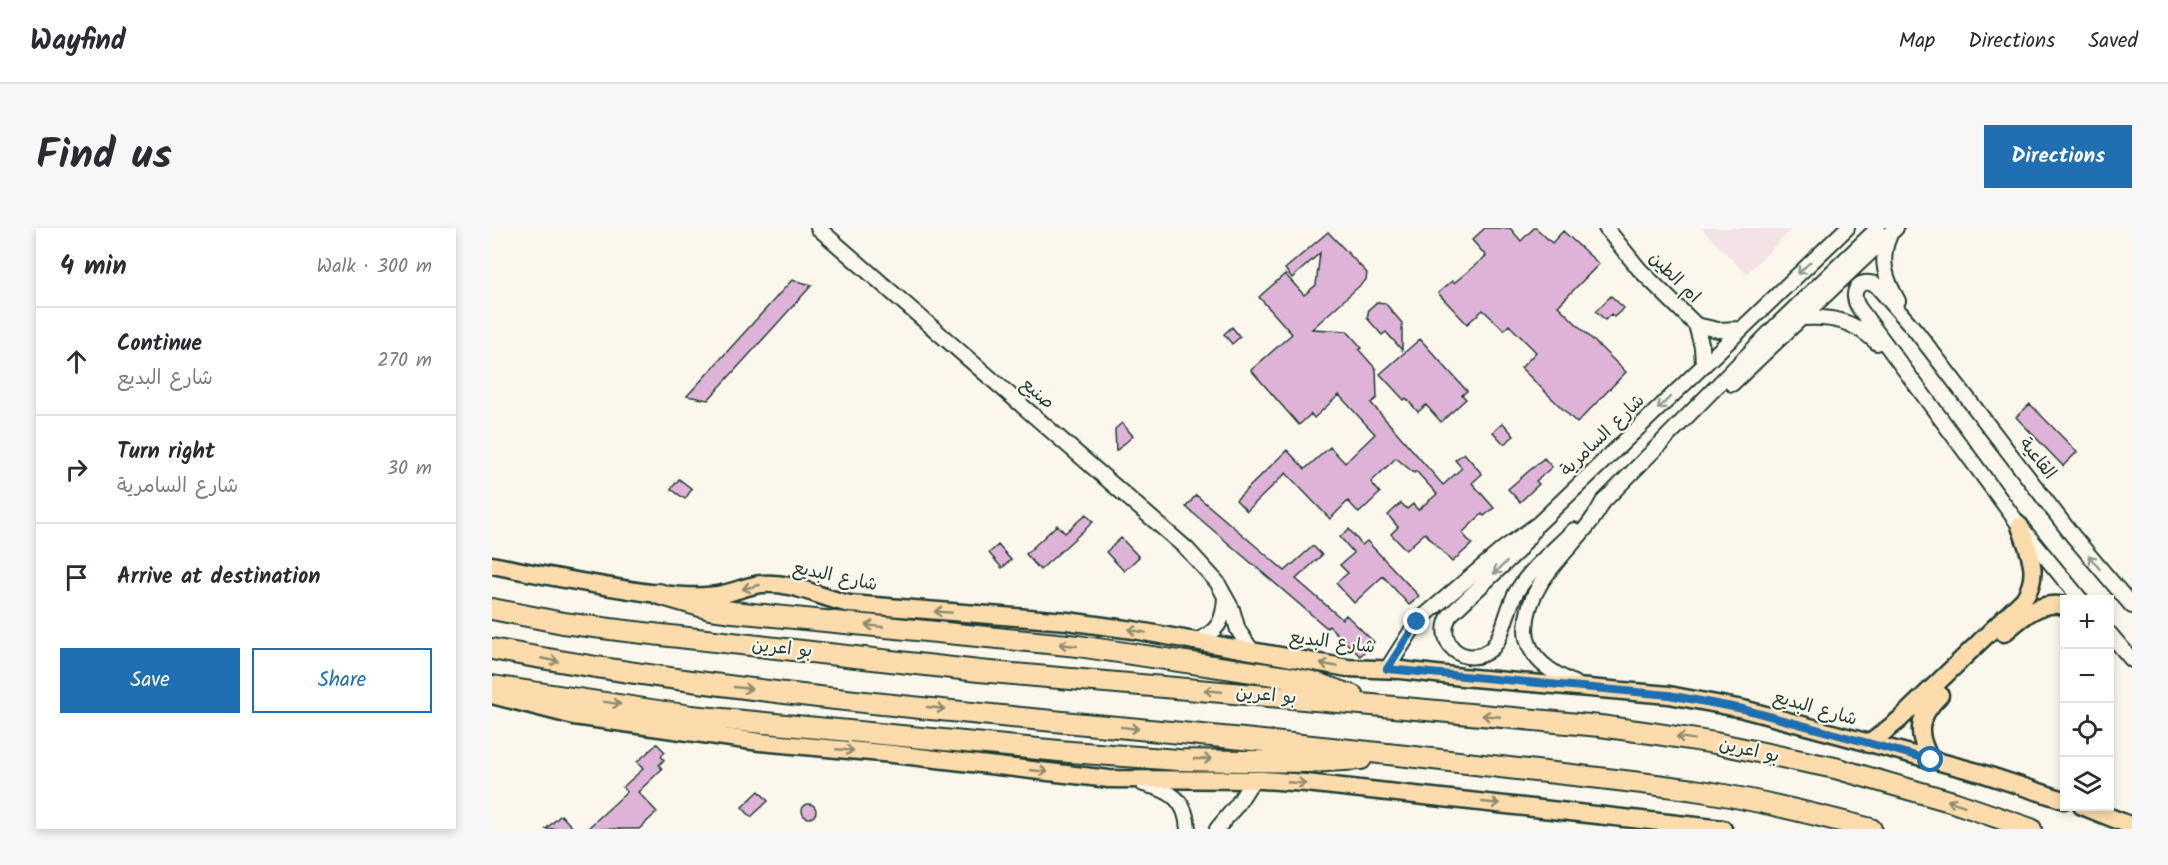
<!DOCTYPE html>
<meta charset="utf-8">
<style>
:root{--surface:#fff;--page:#f7f7f7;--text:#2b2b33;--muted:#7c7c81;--line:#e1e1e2;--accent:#1f6fb2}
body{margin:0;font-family:Kalam,"Playpen Sans Arabic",sans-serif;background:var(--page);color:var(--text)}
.controls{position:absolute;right:18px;bottom:18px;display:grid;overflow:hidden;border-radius:0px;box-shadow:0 3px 9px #0003}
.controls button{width:54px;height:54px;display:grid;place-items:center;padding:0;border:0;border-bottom:2px solid var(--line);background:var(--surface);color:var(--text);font:30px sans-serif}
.stop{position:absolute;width:18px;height:18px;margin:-14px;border:4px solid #1f6fb2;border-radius:50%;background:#fff}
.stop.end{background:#1f6fb2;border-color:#fff;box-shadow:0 2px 6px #0008}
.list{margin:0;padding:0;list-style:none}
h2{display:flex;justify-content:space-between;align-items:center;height:78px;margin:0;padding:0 24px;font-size:26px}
h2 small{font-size:20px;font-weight:400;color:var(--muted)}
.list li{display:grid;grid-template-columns:39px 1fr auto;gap:18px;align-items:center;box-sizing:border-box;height:108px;padding:0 24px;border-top:2px solid var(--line)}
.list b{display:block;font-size:22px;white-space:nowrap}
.list p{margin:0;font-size:20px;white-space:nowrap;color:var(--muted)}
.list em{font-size:20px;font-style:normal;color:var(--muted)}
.actions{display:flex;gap:12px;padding:18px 24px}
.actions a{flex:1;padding:14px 0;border:2px solid var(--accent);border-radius:0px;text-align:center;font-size:21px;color:var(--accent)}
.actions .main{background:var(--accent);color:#fff}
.icon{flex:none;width:33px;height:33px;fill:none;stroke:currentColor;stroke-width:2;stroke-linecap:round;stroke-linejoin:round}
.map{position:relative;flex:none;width:1640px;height:601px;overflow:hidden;border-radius:0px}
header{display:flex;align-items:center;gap:36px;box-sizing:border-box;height:84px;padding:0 30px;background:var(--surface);border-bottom:2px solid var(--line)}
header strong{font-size:28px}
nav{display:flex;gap:33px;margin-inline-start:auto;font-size:21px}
.intro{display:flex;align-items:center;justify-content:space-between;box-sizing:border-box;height:144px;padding:0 36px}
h1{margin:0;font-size:42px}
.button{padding:15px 27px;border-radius:0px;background:var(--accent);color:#fff;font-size:21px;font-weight:700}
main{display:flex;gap:36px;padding:0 36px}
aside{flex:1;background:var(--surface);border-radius:0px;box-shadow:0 3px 9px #0003}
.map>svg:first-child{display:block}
.built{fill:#f3e3e6}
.building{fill:#dfb3d8;stroke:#1f3d34;stroke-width:1.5}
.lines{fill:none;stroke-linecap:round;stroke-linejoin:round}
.minor-casing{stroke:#1f3d34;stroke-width:18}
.major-casing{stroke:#1f3d34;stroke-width:21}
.highway-casing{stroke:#1f3d34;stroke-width:24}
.minor{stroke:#fbf7ec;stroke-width:14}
.major{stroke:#fcdcac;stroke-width:16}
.highway{stroke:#fcdcac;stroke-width:20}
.oneway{stroke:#8d9a90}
.oneway2{stroke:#8e8c70}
.route{stroke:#1f6fb2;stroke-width:8}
.labels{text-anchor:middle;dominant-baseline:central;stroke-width:4.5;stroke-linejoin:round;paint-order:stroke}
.street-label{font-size:18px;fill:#1f3d34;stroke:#fbf7ec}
</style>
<header>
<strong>Wayfind</strong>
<nav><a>Map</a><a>Directions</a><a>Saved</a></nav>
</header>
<div class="intro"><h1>Find us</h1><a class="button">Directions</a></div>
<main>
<aside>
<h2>4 min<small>Walk · 300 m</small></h2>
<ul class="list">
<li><svg class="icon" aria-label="ahead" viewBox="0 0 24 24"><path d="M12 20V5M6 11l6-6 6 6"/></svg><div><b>Continue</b><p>شارع البديع</p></div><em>270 m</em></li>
<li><svg class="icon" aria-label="right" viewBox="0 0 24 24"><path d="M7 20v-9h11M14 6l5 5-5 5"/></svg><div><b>Turn right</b><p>شارع السامرية</p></div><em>30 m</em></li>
<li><svg class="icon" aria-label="arrive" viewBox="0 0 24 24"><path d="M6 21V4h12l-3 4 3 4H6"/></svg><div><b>Arrive at destination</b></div></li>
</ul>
<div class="actions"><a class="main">Save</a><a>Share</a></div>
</aside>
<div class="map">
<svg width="1640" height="601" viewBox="0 0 1640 601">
<rect width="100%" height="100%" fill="#fbf7ec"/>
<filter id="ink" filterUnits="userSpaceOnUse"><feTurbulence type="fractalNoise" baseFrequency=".0167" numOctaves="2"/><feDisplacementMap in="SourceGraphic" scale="12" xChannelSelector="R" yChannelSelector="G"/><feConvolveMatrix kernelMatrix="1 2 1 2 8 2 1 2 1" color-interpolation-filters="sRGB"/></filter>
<g filter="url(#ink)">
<path class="built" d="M1209,0H1301L1254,46Z"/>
<path class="building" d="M993,0H1018L1029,13L1042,0H1044L1060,15L1071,3L1107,36L1066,78L1134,144L1085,195L1029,140L1044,124L1017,97L1012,102L991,82L975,96L946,65L960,53L962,55L994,28L980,12Z
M836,4L875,45L874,52L820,101L855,103L870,120L867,122L884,141L885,170L879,175L951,257L970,240L963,232L972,225L990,246L980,255L1002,280L992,288L990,286L970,305L980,316L960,334L933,305L914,322L899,306L906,299L896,287L909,275L915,281L921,276L926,282L945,266L924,243L922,245L904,230L879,254L888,265L867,285L856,273L838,291L794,245L755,283L744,272L795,222L813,241L838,219L853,235L883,206L847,167L822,190L819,186L807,197L759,142L800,106L767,69L793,46L812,67L824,57L828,25L800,50L793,41Z
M300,52L320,57L216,172L195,168Z
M1119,68L1132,80L1122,89L1119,86L1113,92L1104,83Z
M885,74L893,75L910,95V122L894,104L890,107L875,90L877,81Z
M740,99L748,109L740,116L732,106Z
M928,111L975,163L970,167L974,171L949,194L934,177L926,184L914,170L912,172L888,146Z
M1538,176L1585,224L1571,238L1524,189Z
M630,195L641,208L624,223L623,201Z
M1011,195L1022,208L1012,216L1001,204Z
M1052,230L1060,239L1044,253L1047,256L1028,274L1016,261Z
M187,251L200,261L193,271L179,261Z
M704,267L793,343L821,318L830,327L804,351L850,391L854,387L882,414L868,428L837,398L835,400L694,279Z
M594,286L601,294L548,342L534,326L565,297L573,305Z
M857,301L870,317L875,313L927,368L917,377L891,348L862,375L844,355L856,345L848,337L862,325L848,309Z
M629,310L647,329L632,343L614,324Z
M506,317L519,332L510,340L497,325Z
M165,516L173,524L169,528L172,532L167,537L170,541L146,564L165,584L147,601H95L135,564L131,559L151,541L145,534Z
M267,563L276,573L259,589L250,579Z
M310 583a7 7 0 1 1 14 0a7 7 0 1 1-14 0Z
M69,587L82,601H54Z"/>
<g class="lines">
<defs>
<path id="minor" d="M326,0L695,321L725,354L740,381L746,402L760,423
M1114,0L1147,41L1204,97L1226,102L1248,101
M1397,9C1387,32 1394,52 1406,73
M1311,90C1341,88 1362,93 1385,115
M1204,97L1210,119L1211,137
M1240,156L1404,0
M1041,303L1025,324L958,387C941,415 974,442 999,421C1011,411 1015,379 1025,363C1040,339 1063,321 1082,302
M1588,371L1528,298L1367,80C1358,66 1364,50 1383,56L1424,103L1581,308L1640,378
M1618,406L1640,432
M702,414C726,404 732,394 733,368
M895,441L925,394L1011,321L1046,296L1355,0
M1084,456C1061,446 1034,430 1034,401C1035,347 1089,318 1111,274L1285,97L1386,0
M651,556C678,562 694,571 696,601
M725,601L745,577L761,552"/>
<path id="major" d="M0,337C55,348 111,359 166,366C187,368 210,370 230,366C243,364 256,357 270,356C300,353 329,370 358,376L575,393L641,402L856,440L909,442L970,449L1177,467L1251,481L1489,545L1572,572
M1512,405C1529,390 1548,372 1572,378
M0,467L82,488L268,514L401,526L617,551L770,552L814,555L1231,601
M1377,516L1407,492L1532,371C1549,345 1537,325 1528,298
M1439,532C1423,505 1426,489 1448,467
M1590,578L1640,598"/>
<path id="highway" d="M167,366L218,381L241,384L586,418L801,450L821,454L861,468
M0,381L71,395L134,403L487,443L880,477L1108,498L1159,505L1223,515L1343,540L1461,574L1539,601
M0,421C319,481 644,495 966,534C1047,544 1128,551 1209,563C1266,572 1323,586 1379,601
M0,458L199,488L578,524L686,532L817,534L869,531"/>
</defs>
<use href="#minor" class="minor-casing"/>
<use href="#major" class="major-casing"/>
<use href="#highway" class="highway-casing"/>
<use href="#minor" class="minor"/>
<use href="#major" class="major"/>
<use href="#highway" class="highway"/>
</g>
<defs><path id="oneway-shaft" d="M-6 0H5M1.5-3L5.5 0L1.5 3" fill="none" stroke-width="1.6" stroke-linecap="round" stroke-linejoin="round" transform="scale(1.5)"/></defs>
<g class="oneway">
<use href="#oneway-shaft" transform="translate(1312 40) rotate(136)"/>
<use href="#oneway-shaft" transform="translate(1172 175) rotate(135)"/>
<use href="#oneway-shaft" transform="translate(1602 334) rotate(-129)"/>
<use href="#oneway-shaft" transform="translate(1008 340) rotate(138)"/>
</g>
<g class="oneway2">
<use href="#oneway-shaft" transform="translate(259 359) rotate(167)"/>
<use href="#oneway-shaft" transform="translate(451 384) rotate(-176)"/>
<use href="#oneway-shaft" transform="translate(382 398) rotate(-174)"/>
<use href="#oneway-shaft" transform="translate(645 403) rotate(-170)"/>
<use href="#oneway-shaft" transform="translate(576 417) rotate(-174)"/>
<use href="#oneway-shaft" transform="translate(58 432) rotate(11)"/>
<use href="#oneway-shaft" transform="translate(837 437) rotate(-170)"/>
<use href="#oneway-shaft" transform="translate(251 460) rotate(6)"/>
<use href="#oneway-shaft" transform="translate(721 463) rotate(-175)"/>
<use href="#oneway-shaft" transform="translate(120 475) rotate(9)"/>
<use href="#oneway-shaft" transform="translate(444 480) rotate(6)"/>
<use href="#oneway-shaft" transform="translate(999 488) rotate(-175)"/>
<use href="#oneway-shaft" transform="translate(638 500) rotate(6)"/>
<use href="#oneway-shaft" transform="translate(1193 510) rotate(-171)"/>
<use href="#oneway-shaft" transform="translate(353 522) rotate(5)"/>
<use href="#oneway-shaft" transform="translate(711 531)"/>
<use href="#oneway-shaft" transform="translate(547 543) rotate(6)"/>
<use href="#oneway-shaft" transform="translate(805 555) rotate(5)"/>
<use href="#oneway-shaft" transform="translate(999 575) rotate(6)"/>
<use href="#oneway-shaft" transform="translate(1464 575) rotate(-162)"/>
</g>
</g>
<g class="lines" filter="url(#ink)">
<path class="route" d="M925,394L895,441L1177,467L1251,481L1439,532"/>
</g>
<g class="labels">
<g class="street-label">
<text transform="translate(1182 50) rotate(45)">ام الطين</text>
<text transform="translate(545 166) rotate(41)">صنيع</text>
<text transform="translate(1111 208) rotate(-44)">شارع السامرية</text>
<text transform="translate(1545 231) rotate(52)">القاعية</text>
<text transform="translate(343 349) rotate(12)">شارع البديع</text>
<text transform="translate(840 415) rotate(7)">شارع البديع</text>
<text transform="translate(290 421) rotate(6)">بو اعرين</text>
<text transform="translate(774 468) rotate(5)">بو اعرين</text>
<text transform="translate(1323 481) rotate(16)">شارع البديع</text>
<text transform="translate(1257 523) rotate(12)">بو اعرين</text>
</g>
</g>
</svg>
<div class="controls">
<button>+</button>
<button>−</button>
<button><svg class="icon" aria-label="locate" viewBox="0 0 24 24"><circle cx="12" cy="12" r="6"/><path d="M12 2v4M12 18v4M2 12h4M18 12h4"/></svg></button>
<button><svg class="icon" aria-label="layers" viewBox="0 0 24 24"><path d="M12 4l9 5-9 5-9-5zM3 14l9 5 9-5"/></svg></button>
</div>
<div class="stop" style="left:1439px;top:532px"></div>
<div class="stop end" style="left:925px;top:394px"></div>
</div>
</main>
